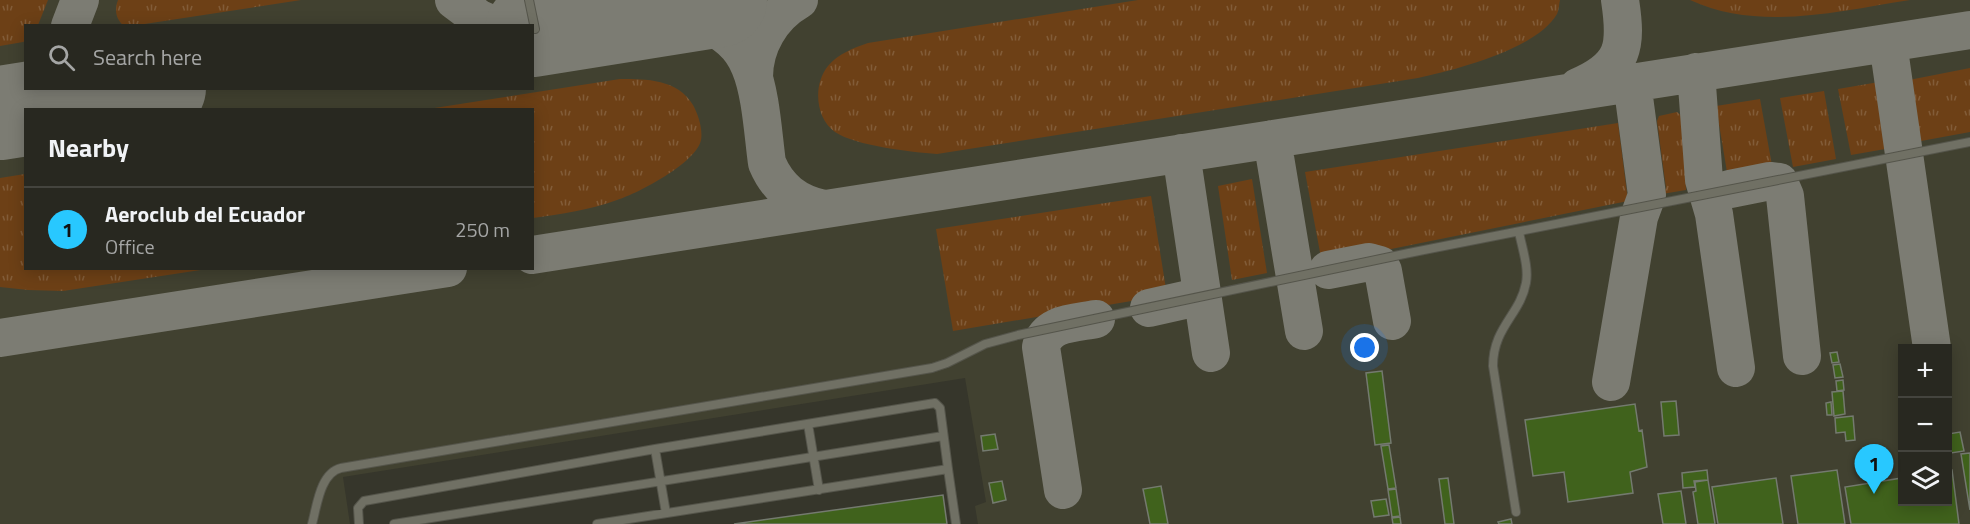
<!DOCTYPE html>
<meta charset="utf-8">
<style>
:root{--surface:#282820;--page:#303029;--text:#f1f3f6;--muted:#a5a6a5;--line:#44443e;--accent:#28c8ff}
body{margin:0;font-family:"Titillium Web",sans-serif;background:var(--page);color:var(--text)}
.controls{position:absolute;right:18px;bottom:18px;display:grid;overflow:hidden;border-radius:0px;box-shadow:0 3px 15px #0003}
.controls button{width:54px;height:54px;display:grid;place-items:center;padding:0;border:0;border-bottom:2px solid var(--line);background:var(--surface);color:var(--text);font:30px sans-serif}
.you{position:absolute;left:1365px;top:348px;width:21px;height:21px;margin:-15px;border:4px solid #fff;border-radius:50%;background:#1a73e8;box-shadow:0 0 0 9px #1a73e833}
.badge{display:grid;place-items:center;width:39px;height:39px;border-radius:50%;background:var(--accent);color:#111;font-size:20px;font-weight:700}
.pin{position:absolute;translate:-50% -50px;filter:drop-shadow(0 2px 3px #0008)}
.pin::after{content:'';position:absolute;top:32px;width:21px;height:18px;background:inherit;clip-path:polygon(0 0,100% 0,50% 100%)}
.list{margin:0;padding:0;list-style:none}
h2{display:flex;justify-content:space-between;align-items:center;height:78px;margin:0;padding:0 24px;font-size:26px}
h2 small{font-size:20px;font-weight:400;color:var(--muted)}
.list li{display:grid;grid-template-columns:39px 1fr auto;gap:18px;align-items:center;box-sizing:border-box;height:84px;padding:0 24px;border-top:2px solid var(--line)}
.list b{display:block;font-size:22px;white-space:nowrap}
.list p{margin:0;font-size:20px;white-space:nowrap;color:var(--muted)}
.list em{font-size:20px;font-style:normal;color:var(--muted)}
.icon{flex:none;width:33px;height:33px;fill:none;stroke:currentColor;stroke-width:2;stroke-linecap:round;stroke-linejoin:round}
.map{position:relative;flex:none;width:1970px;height:524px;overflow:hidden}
.search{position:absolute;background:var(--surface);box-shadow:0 3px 15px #0003;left:24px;top:24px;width:510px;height:66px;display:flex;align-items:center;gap:15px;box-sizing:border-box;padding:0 21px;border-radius:0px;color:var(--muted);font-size:22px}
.panel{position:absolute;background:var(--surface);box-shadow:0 3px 15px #0003;left:24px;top:108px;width:510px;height:162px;border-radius:0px}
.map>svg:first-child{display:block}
.built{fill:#414130;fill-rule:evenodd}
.grass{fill:url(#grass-tufts)}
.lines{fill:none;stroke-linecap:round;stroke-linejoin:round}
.taxiway{stroke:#7c7c73;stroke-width:38}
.runway{stroke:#7c7c73;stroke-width:94}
.building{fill:#40621c;stroke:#747a6f;stroke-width:1.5}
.lane-casing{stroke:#55554b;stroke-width:10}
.lane{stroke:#707064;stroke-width:8}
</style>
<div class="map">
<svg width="1970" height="524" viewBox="0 0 1970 524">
<defs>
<pattern id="grass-tufts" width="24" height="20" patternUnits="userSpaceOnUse" patternTransform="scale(1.5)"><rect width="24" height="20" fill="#6d4016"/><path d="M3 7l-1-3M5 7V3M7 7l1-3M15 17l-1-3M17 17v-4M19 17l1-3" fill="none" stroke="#825c38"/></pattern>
</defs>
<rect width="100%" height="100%" fill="#36362b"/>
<path class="built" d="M0,0H1970V524H978L975,506L986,502L965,378L343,477L350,524H0ZM26,26H532V88H26ZM26,110H532V268H26ZM1902,348H1948V502H1902Z"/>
<path class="grass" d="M0,0H48L38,25L26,26L25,41L23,42L0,46Z
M118,0H301L138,25L124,26C116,19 114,10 118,0Z
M1138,0H1560C1559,4 1559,10 1557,14C1537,49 1455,70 1418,78L937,154C911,152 856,146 835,132C815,118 813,84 828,66C838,54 853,48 868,43Z
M1690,0H1910C1839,11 1759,32 1690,0Z
M1970,68V132L1921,141L1909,80Z
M620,79C646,79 678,79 693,105C698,114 703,129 701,140C696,163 639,193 617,200C590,210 561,214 533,218L532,110L428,109Z
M1879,82L1891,148L1851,155L1838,89Z
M1824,91L1836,159L1793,167L1780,98Z
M1760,99L1773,171L1728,178L1716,106Z
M1677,112L1682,116L1686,190L1662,194L1666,188L1657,121L1659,116Z
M1618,123L1628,201L1322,263L1305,172Z
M25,174L26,268L207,269L63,291L28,290L0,287V178Z
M1252,179L1267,273L1232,280L1218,186Z
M1151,196L1167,295L953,331L936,229Z"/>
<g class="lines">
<path class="taxiway" d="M454,0L478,18L496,26
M637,13C680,14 732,21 750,67C761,93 763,134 767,163C778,189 796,203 824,209
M70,26L80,0
M1888,43L1932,348
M1696,72L1704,180L1714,214L1736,368
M754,77C754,46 771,16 799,0
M1578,87C1625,67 1627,46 1620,0
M90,88L102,93H126
M0,111L17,103L35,88
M1272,139L1304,331
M1181,153L1211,353
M1730,189L1770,181L1779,182L1785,196L1802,356
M532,255L1970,30
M1328,270L1369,262L1380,265L1383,271L1392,321
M1149,308L1189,299L1199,292L1200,281
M0,338L448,268
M1611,382L1639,217L1647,195L1632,82
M1063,490L1041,347C1046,322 1076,323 1096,319"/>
<path class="runway" d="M532,30L720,0
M0,113L159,88"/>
</g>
<path class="building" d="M1837,352L1839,362L1832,363L1830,353Z
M1840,364L1843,377L1835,378L1833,365Z
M1382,371L1391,443L1375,445L1366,373Z
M1843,380L1844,390L1837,391L1836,381Z
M1843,391L1845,414L1834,416L1832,392Z
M1676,401L1679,435L1664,436L1661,402Z
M1831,402L1832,415H1827L1826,403Z
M1635,404L1639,431L1642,430L1647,467L1630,472L1633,493L1568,502L1564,472L1533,476L1525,420Z
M1853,416L1855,440L1846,441L1845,432L1836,433L1835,418Z
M1960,432L1964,451L1951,453L1948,434Z
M995,434L998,449L983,451L981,436Z
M1389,445L1396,488L1388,489L1381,446Z
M1970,453V510L1961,454Z
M1707,470L1708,480L1694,481L1695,487L1683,488L1682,473Z
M1837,470L1845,524H1798L1791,476Z
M1948,470H1952L1959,524H1851L1845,487L1902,478V502H1948Z
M1448,478L1454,524H1445L1439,479Z
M1776,478L1783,524H1718L1712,487Z
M1708,480L1715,524H1698L1693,492L1696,491L1695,482Z
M1002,481L1006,500L993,503L989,483Z
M1161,486L1168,524H1150L1143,489Z
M1396,489L1400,516L1392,517L1388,490Z
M1681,491L1686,524H1663L1658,494Z
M943,495L947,524H734Z
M1386,499L1389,515L1374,517L1371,501Z
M1400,517L1401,524H1393L1392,518Z
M1511,519L1512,524H1499L1498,522Z"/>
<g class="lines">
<defs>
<path id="lane" d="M529,0L535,29
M808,424L819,490
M655,449L666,513
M948,469L956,524
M1516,512L1493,366C1493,327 1520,315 1526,283C1529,267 1522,248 1519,232
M312,524C317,506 320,473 341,468L932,368L947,363L985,344L1018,335L1409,253L1970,142
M359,524L358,508L364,501L655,449L935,403L940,408L948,469L597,524
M394,524L943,436"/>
</defs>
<use href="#lane" class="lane-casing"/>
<use href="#lane" class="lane"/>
</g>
</svg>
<div class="controls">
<button>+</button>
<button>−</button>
<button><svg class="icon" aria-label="layers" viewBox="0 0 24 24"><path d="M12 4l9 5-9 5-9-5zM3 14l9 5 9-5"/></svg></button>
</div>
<div class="you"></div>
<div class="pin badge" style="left:1874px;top:494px">1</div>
<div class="search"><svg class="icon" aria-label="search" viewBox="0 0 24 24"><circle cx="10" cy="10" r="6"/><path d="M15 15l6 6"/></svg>Search here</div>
<section class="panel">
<h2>Nearby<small></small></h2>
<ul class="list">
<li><span class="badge">1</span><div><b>Aeroclub del Ecuador</b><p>Office</p></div><em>250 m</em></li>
</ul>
</section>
</div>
